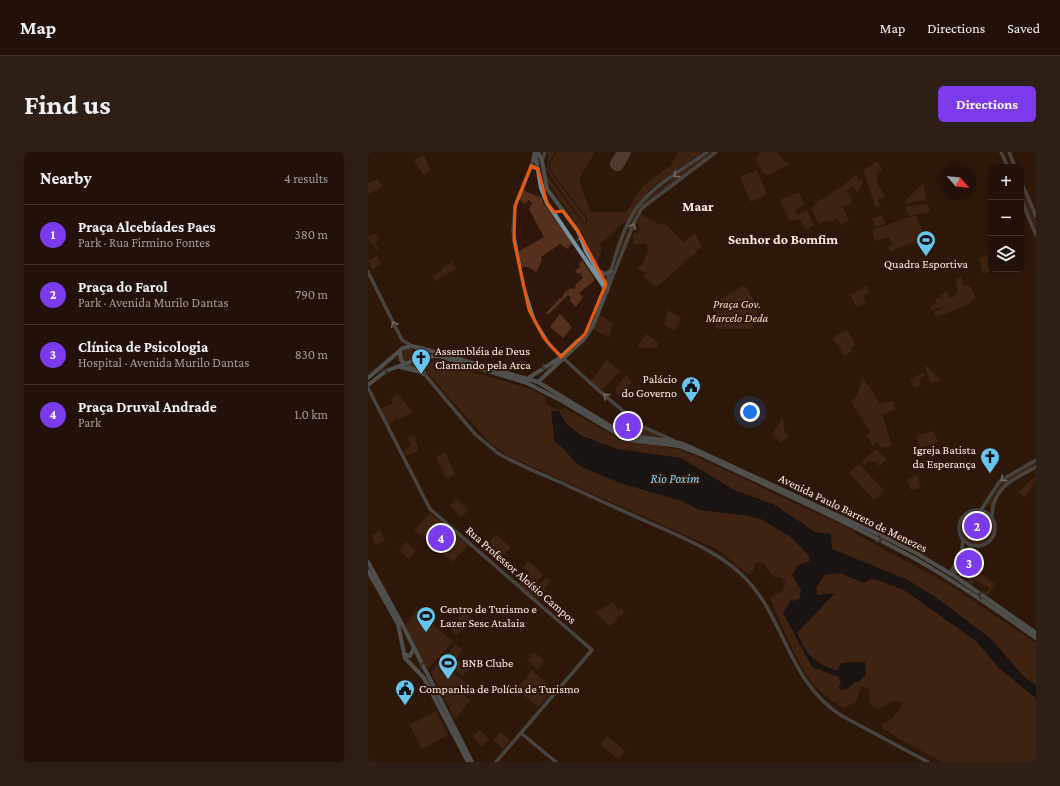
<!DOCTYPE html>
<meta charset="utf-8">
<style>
:root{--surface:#221108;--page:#2e1f16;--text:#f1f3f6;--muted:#a29d9c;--line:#3f3129;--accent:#7c3aed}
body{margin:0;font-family:"Crimson Pro",serif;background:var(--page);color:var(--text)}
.controls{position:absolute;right:12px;top:12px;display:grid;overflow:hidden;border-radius:6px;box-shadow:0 2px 10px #0003}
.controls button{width:36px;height:36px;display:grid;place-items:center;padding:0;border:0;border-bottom:1px solid var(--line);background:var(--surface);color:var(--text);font:20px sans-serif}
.compass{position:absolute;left:572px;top:12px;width:36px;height:36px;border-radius:50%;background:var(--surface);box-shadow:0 2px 10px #0003;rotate:118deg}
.you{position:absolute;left:382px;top:260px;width:14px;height:14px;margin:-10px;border:3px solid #fff;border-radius:50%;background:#1a73e8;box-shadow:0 0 0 6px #1a73e833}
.badge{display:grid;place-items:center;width:26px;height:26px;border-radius:50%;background:var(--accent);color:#fff;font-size:13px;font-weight:700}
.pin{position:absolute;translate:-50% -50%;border:2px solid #fff;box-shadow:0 1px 4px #0006}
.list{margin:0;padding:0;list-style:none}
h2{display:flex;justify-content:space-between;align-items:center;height:52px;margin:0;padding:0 16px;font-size:17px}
h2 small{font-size:13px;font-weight:400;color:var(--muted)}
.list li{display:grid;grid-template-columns:26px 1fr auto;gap:12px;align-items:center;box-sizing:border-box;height:60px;padding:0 16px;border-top:1px solid var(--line)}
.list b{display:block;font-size:15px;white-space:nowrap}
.list p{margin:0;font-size:13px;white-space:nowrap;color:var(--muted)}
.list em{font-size:13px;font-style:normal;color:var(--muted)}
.icon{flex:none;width:22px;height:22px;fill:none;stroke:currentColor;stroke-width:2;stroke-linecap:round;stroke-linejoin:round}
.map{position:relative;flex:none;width:668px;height:610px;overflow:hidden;border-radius:6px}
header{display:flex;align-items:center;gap:24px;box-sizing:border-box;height:56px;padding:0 20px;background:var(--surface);border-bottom:1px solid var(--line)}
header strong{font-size:19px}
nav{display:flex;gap:22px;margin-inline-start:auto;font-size:14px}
.intro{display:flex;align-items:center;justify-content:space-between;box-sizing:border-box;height:96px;padding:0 24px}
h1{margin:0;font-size:28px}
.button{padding:10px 18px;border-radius:6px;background:var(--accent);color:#fff;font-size:14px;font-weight:700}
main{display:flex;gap:24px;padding:0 24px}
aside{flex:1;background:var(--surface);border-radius:6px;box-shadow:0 2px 10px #0003}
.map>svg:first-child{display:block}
.green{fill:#55311d}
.water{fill:#00101b}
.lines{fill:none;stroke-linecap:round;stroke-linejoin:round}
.stream{stroke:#00101b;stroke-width:1}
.runway{stroke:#796459;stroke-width:14}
.secondary{stroke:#647983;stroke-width:3.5}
.primary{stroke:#77929f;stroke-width:4}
.oneway{stroke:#c8c4c3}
.oneway2{stroke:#4b4846}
.marked{fill:none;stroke:#e8590c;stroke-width:3;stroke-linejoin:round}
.labels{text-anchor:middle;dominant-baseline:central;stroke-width:4;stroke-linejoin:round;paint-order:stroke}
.poi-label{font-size:12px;fill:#feede5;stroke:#2e170a;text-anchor:start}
.park-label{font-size:12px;font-style:italic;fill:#f5d8c9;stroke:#2e170a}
.street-label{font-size:12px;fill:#feede5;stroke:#2e170a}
.water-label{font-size:13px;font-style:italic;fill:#80d0f5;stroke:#2e170a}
.quarter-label{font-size:14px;font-weight:bold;fill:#feede5;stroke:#2e170a}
</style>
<header>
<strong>Map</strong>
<nav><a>Map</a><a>Directions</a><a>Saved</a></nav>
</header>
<div class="intro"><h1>Find us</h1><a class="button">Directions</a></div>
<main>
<aside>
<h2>Nearby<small>4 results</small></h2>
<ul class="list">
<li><span class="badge">1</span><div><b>Praça Alcebíades Paes</b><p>Park · Rua Firmino Fontes</p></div><em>380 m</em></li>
<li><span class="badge">2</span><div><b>Praça do Farol</b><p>Park · Avenida Murilo Dantas</p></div><em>790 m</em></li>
<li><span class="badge">3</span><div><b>Clínica de Psicologia</b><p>Hospital · Avenida Murilo Dantas</p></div><em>830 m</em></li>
<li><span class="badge">4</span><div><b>Praça Druval Andrade</b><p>Park</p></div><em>1.0 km</em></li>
</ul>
</aside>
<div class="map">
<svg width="668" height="610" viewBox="0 0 668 610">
<rect width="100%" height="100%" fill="#2e170a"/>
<path class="green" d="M180,0H227L211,27L222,60H258L275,34L303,13L310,0H334L281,38L267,54L259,68L231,93L234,98L228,112L214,80L180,31L177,21L228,89L179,19Z
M341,0H346L278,50L268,63L238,132L264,66L274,50Z
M391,0H409L417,10L420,9L422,12L400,23L396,22L387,7L392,3Z
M56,3L62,18L55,23L46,8Z
M510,9L514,18L509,21V31L517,43L510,48L512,54L508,56L495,18Z
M389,18L399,42L383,50L372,25Z
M488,23L490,27L495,29L490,40L485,34L479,38L484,50L475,55L481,68L473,73L469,66L461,70L459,68L451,72L443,56L453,47H457Z
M10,27L14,35L0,42V31Z
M555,32L559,47L538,51L537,49Z
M653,34L668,68V77L653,43Z
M155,38L174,46L175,51L204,91L199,97L192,92L173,105L174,108L168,120L160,115H154L150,100L176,85L161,57L164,51L161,48L157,52L151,47Z
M431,40L436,52L427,59L429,63L439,58L446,73L438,78L432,67L421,69L412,48Z
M560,52L562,60L541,64L537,55Z
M273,63L293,73L297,71L315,90L327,81L334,95L289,135L276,125L278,121L268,116L275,112L280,98L278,91L266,93L265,82L273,79L269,71Z
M514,63L518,72L507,75L504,66Z
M548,63L557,85L522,100L520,95L524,93L522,85L507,89L504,78Z
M8,81L11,87L7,90L11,98L9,99L4,91L2,92L0,85Z
M623,102V117H629L615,122L611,106Z
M9,104L13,112L4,118L0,109Z
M214,108L227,128L211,141L215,145L208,155L201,148L203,146L200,143L180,163L178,161L192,146L193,147L197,140L203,136L205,137L208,135L207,133L215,126L212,122L215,120L209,122L207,119L212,115L211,112Z
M85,110L88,117L67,129L65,124L74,118V116Z
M593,125L596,134L602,133L608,146L599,153L568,165L566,161L572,157V155L564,159L562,155L568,151V147L573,145L572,142L578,140L582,147L587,144L590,138L588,127Z
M499,133L501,141L495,144L498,151L488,155L483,143Z
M375,134L378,135L390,156L385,175L383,177H350L348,175V150Z
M300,158L313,166L307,179L296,172Z
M192,162L204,175L195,186L182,175Z
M231,162L245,172L241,185L225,178Z
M479,178L488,193L483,196L484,199L477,204L464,186Z
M278,182L291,191L289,196H269Z
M34 203a7 7 0 1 1 14 0a7 7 0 1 1-14 0Z
M70,208C81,212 108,223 116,223L162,237L176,244L178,252L190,259L197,256L252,287L314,298L486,379L488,382L580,432L668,491V533L657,526L623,487L570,447L540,428L464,397L463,382L447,380L405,352L368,339L313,306L249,297L214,284L199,273L191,259H183L187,290L199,299L214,315L252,331L314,349L332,358L376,363L393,367L424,386L441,404L442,409L432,414L429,429L433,438L432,446L415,461L444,515L471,525L475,538L487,530L496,510H479L469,519C444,511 440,504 429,481L466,441L449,444L448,436L457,423L472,421L496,431L504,426L536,438L608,489L631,516L668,546V610H574L531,587L515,576L514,571C525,570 529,561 534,552L530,549H524L511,557L502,552L501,537L493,534L488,550L475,556C464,548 452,541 444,530C425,505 415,474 402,446L411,441L417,434V429L412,425H406L395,411H387L385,421L380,422L349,397L138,303L121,290L60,221L57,214L58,210Z
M238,208L252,219L234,238L223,230Z
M555,211L573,228L563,231Z
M556,220L557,223L551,227L553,233L546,236L542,228Z
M258,223L264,230L252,244L248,241V235Z
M495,225L512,252L525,249L527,258L514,262L524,294L514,296L509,290L505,294L499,284L503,280L483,250L488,245Z
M30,243L43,257L44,260L32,267L30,265L21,273L13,257L25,251L23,247Z
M257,263L269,272L296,285L260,281L247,276Z
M415,266L416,278L420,284L413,291L404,281Z
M566,279L570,290L552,296L548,284Z
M46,283L51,298L39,304L36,298L43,294L39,286Z
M508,297L519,307L511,314L507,309L504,310L501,308L496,313L494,309Z
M78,301L87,322L78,326L68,305Z
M668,310V314C639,329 636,328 623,359L620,352L634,330Z
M491,312L516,338L506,348L481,321Z
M549,323L553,336L543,338L539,327Z
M668,324V329L657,345L651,341L657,333Z
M88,347L100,358L94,365L82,354Z
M474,353H477L489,369L465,358Z
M591 376a18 18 0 1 1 36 0a18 18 0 1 1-36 0Z
M62,361L100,393L85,410L46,378Z
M12,378L17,388L8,393L4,383Z
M128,382L143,395L136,403L121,390Z
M38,390L48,399L41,407L31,398Z
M160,409L175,422L168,431L171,433L178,425L183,429L176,437L178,439L170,448L151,431L161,420L155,415Z
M607,418L628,432L619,444L617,443L621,436L607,428L603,434L598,430Z
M245,450L250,458L253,456L257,460L242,474L227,461Z
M48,459L85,489L60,517L37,473Z
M96,460L104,467L89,483L82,477Z
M88,492L95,498L88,507L101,517L94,524L75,508Z
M166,500L176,509L170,518L159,508Z
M72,509L102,535L96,543L102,549L87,567L81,556L83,553L80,554L63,520Z
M164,518L185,538L170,555L149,537Z
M68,559L80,583L54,597L42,573Z
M112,578L121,587L114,595L104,584Z
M133,580L142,589L135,597L126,588Z
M239,584L257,599L250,607L232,592Z"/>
<path class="water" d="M183,259H191L199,273L214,284L249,297L313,306L368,339L405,352L447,380L463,382L464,397L540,428L570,447L623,487L657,526L668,533V546L631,516L608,489L536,438L504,426L496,431L472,421L456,423L448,436L449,443L467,441L429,481C439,503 446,511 469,519L473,511L497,510L498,522L491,530H487L479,537L472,538L470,535L473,532L471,525L444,515L415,461L423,448L426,449L432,446L433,438L424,423L429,414L442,409L441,404L424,386L393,367L376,363L332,358L314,349L252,331L214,315C203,308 198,297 187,290Z"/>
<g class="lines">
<path class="stream" d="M188,0L182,10L181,17L219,67L218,71"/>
<path class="runway" d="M249,12L256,0"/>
<path class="secondary" d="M633,0L640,15
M641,0L647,15
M174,9L177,0
M164,12L147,54L145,79L155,133L166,168L182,194L228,236L273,274L305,288
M653,29L668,64
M653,47L668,83
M0,120L34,188L44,194
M238,132C247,108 253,80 267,58C283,35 317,16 339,0
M240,136L266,71L274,56L348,0
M50,207L57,222
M38,212L58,224L107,282L131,302C151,313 173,322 194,331C224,345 253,358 282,371C314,385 346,398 372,421C418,463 418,529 474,564L560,610
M0,236L62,357L224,498L128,610
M613,358L632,329L668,308
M591 376a18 18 0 1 1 36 0a18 18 0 1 1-36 0Z
M624,365C624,336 645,327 668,315
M582,422L594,397L595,387
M585,423L597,401L605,393
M153,581L188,610"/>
<path class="primary" d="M167,0L173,36L179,51L239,139
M165,9L167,0
M163,14L170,17
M229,118L237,122L243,119
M227,160L237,135
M32,200L33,208L37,212
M51,205L71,204L159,231L194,249L253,284L262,288L311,294L334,303C404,336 475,368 544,405C587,429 628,458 668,486
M52,214L57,204
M32,215L53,220
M0,226L35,196L44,194L53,196L170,230L254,281C274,288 297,285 318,293L514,384L548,401L588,425L668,481
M159,227L193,205L211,188
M170,230L217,186L225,173L240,136L218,99L210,79L179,37L174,9L170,0
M0,233L18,219L50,207L51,203L48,195
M0,410L34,472L104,610
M0,419L30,472L37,506L56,526L100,610
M36,502L42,504L46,496"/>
</g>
<defs><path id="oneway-chevron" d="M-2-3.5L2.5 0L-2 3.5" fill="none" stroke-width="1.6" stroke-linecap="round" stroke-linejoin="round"/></defs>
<g class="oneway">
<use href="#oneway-chevron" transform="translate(308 23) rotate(144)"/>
<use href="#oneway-chevron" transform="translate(265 74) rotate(-66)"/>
<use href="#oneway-chevron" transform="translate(26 172) rotate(-116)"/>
<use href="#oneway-chevron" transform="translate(238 244) rotate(-139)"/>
<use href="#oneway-chevron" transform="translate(635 327) rotate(142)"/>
</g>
<g class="oneway2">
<use href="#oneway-chevron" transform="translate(212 86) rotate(-110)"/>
<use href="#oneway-chevron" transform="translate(176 215) rotate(147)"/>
<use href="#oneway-chevron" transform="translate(17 220) rotate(-29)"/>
<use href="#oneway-chevron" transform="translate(511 388) rotate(27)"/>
<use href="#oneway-chevron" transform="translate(613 443) rotate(-145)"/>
<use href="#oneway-chevron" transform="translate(55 513) rotate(-116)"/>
</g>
<path d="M0 0H668V610H0ZM163,14L170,17L179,51L186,60L195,59L210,79L238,132L217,182L193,205L176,186L161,158L146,89L147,54Z" fill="#2e170a" fill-opacity=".55" fill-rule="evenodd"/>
<path class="marked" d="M163,14L170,17L179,51L186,60L195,59L210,79L238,132L217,182L193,205L176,186L161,158L146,89L147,54Z"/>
<defs>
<symbol id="stadium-pin" viewBox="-11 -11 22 30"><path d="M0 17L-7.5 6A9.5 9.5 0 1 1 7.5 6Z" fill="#66c4ef" stroke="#2e170a"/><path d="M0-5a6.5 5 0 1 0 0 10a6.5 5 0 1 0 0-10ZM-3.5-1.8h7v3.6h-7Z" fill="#111"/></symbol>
<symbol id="church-pin" viewBox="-11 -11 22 30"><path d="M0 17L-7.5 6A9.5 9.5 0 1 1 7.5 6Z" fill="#66c4ef" stroke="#2e170a"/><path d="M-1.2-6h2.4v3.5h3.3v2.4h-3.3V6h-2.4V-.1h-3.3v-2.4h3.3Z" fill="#111"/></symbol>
<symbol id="civic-pin" viewBox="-11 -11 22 30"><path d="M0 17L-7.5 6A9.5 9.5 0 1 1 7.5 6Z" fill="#66c4ef" stroke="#2e170a"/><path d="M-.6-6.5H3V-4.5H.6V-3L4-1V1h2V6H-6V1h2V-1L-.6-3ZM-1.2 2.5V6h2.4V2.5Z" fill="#111"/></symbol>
</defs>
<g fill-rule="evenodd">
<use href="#stadium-pin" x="547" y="77" width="22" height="30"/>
<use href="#church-pin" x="42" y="195" width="22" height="30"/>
<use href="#civic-pin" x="312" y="223" width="22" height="30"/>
<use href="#church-pin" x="611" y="294" width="22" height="30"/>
<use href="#stadium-pin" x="47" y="453" width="22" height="30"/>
<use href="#stadium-pin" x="69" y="500" width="22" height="30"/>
<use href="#civic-pin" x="26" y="526" width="22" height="30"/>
</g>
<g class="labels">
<g class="poi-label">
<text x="558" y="112" text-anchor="middle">Quadra Esportiva</text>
<text x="67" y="199">Assembléia de Deus<tspan x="67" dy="14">Clamando pela Arca</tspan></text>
<text x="309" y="227" text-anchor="end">Palácio<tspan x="309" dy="14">do Governo</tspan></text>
<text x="608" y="298" text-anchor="end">Igreja Batista<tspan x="608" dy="14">da Esperança</tspan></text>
<text x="72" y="457">Centro de Turismo e<tspan x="72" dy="14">Lazer Sesc Atalaia</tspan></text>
<text x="94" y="511">BNB Clube</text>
<text x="51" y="537">Companhia de Polícia de Turismo</text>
</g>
<g class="park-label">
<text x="369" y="152">Praça Gov.<tspan x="369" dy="14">Marcelo Deda</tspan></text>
</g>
<g class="street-label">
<text transform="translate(485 361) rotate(26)">Avenida Paulo Barreto de Menezes</text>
<text transform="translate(153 423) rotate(41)">Rua Professor Aloísio Campos</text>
</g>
<g class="water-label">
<text x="307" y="326">Rio Poxim</text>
</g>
<g class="quarter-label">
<text x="330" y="54">Maar</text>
<text x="415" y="87">Senhor do Bomfim</text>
</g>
</g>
</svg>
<div class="controls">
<button>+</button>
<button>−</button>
<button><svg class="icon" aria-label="layers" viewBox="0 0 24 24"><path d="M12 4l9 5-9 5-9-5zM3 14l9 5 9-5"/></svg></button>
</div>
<svg class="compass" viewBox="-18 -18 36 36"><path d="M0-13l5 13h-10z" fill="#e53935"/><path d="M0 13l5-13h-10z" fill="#a29d9c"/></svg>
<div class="you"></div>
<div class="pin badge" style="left:260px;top:274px">1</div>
<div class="pin badge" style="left:609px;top:374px">2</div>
<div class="pin badge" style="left:601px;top:411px">3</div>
<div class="pin badge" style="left:73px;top:386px">4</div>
</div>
</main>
